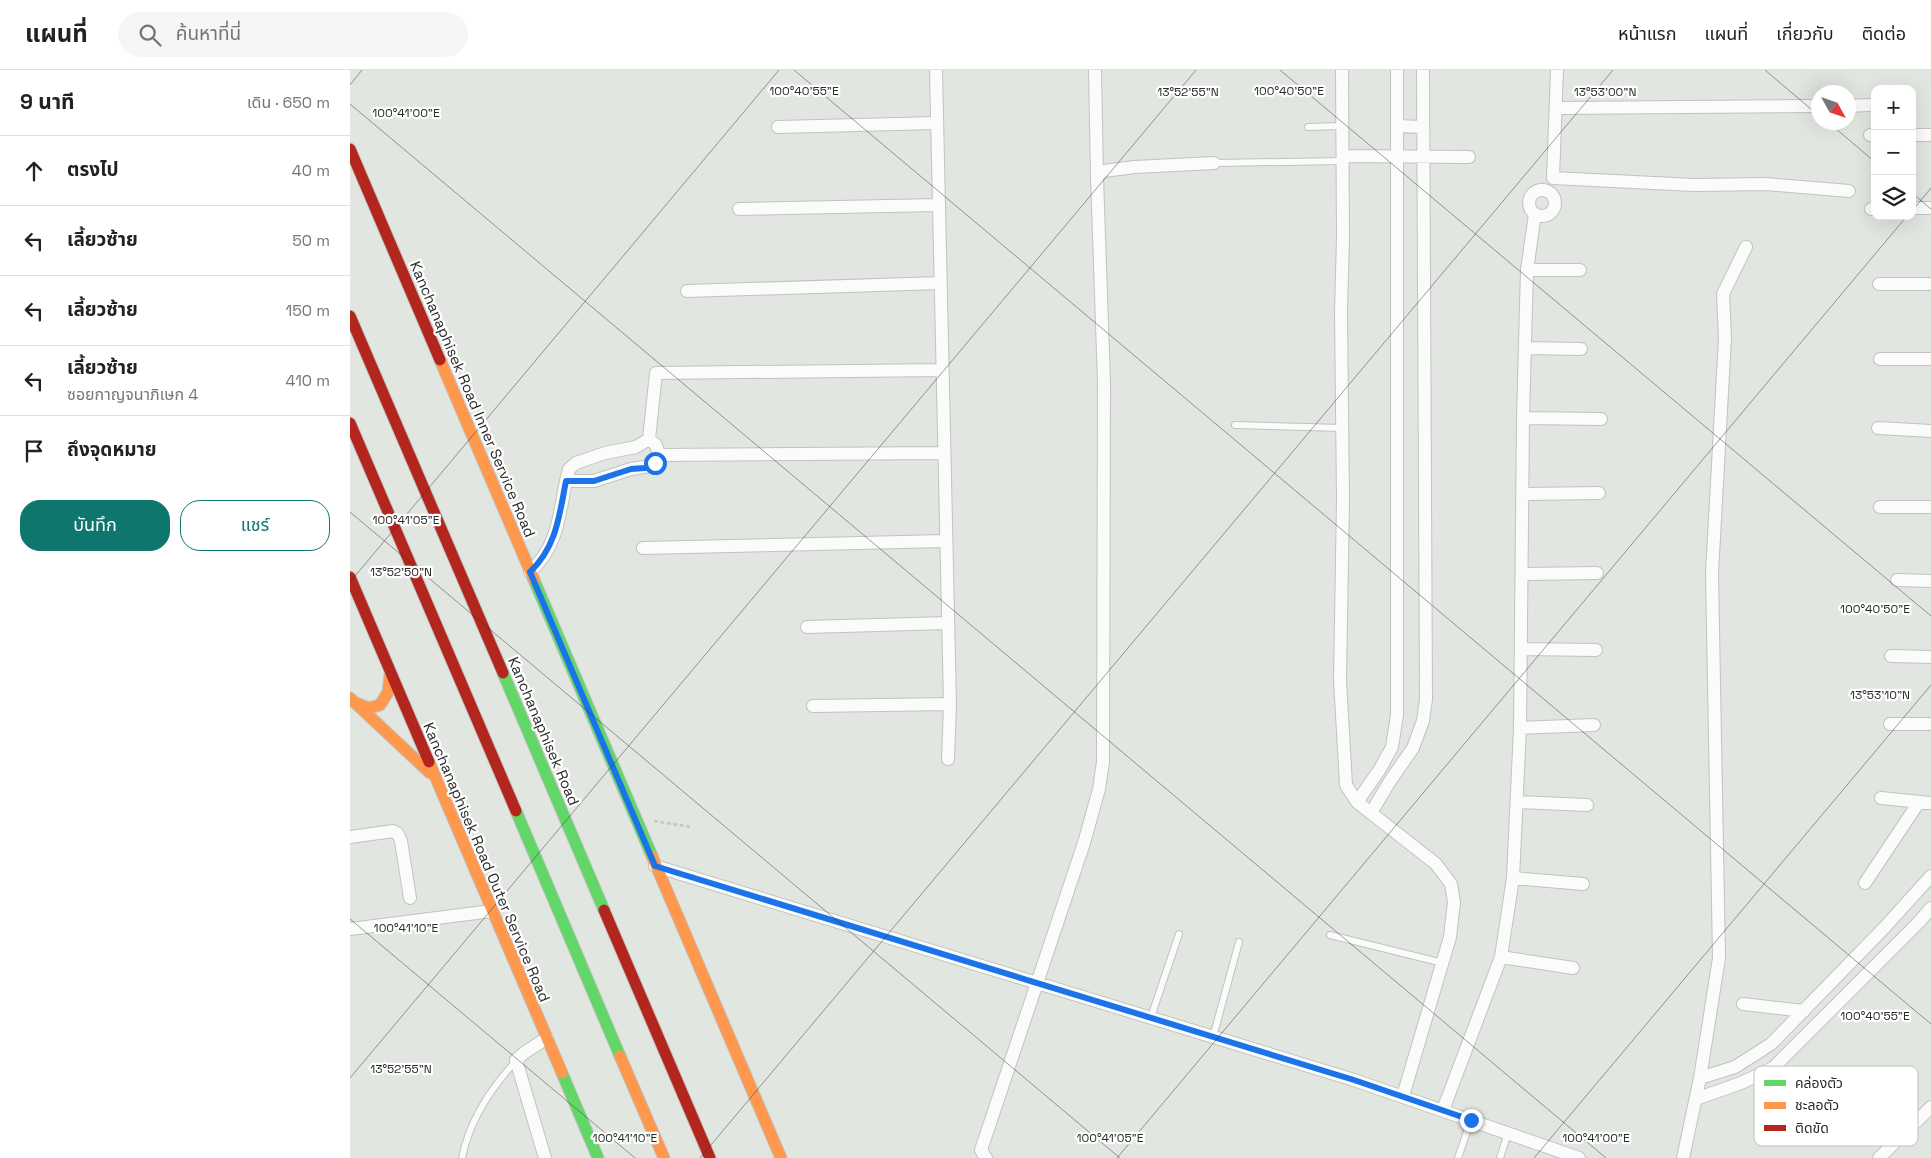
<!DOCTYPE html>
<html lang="th">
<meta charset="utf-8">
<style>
:root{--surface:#fff;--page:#f6f6f6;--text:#222;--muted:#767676;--line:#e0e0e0;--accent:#0f766e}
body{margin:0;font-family:"Space Grotesk","Noto Sans Thai",sans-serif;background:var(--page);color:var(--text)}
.controls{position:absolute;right:15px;top:15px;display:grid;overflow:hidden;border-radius:10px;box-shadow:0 5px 20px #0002}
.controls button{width:45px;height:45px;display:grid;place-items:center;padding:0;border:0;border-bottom:1px solid var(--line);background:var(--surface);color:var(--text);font:25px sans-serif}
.compass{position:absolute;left:1461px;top:15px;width:45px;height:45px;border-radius:50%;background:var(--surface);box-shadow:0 5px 20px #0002;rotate:130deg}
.stop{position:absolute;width:15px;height:15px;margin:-11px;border:4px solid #1a73e8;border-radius:50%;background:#fff}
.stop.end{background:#1a73e8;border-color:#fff;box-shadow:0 1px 5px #0008}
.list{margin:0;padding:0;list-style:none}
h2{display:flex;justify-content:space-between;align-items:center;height:65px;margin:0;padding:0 20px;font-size:21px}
h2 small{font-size:16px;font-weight:400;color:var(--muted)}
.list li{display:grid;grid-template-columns:32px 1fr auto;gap:15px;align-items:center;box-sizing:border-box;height:70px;padding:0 20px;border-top:1px solid var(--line)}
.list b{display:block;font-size:19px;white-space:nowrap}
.list p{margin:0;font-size:16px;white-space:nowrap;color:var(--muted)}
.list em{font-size:16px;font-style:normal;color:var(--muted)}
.actions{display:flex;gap:10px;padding:15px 20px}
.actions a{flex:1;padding:11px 0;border:1px solid var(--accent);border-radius:20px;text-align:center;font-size:18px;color:var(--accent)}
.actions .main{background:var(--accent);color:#fff}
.icon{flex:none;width:28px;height:28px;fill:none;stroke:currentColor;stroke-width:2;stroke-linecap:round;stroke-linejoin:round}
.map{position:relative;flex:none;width:1581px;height:1088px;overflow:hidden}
header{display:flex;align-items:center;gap:30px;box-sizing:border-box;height:70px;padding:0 25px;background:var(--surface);border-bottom:1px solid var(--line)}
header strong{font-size:24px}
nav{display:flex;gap:28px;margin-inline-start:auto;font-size:18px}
.search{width:350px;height:45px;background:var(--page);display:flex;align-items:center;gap:12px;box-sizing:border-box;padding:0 18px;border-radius:28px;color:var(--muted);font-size:19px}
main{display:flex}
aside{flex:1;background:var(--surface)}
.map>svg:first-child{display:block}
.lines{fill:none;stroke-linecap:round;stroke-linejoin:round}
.lane-casing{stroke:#c1c2c1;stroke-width:8}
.street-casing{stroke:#c1c2c1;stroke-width:14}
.fast-casing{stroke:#c1c2c1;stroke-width:13}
.slow-casing{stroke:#c1c2c1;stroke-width:13}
.jam-casing{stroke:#c1c2c1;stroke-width:13}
.path{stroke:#c5c5c5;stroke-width:2.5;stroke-dasharray:4 2.5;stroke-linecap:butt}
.lane{stroke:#fafbfa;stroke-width:6}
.street{stroke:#fafbfa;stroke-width:12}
.fast{stroke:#63d668;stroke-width:11}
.slow{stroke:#ff974d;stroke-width:11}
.jam{stroke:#b3261e;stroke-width:11}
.route{stroke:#1a73e8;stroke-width:6}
.ticks{fill:none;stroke:#2a2a2a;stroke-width:1;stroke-opacity:0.45}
.labels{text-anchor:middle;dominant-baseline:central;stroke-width:4.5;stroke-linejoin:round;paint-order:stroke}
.street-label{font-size:15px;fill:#2a2a2a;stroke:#fff}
.key{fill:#fff;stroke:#bfbfbf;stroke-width:1}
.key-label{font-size:14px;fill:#2a2a2a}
.ticks-label{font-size:12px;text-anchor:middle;fill:#2a2a2a;stroke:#fff;stroke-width:4.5;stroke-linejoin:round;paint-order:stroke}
</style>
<header>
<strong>แผนที่</strong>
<div class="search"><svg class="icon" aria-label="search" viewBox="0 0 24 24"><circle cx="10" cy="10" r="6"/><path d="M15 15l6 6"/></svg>ค้นหาที่นี่</div>
<nav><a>หน้าแรก</a><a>แผนที่</a><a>เกี่ยวกับ</a><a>ติดต่อ</a></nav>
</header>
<main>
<aside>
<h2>9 นาที<small>เดิน · 650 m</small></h2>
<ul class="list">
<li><svg class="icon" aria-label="ahead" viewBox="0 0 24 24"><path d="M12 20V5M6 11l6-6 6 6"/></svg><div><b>ตรงไป</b></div><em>40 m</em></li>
<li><svg class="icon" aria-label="left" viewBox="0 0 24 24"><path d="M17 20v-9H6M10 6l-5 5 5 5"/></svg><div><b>เลี้ยวซ้าย</b></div><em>50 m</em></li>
<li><svg class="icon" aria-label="left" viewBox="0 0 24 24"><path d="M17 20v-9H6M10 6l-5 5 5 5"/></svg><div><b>เลี้ยวซ้าย</b></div><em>150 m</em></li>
<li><svg class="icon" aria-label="left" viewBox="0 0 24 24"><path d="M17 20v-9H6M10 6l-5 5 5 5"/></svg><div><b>เลี้ยวซ้าย</b><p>ซอยกาญจนาภิเษก 4</p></div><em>410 m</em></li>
<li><svg class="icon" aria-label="arrive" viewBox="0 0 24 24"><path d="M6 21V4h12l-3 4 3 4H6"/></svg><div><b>ถึงจุดหมาย</b></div></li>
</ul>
<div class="actions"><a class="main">บันทึก</a><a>แชร์</a></div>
</aside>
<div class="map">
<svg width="1581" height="1088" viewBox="0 0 1581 1088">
<rect width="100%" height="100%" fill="#e1e7e0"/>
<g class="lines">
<defs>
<path id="lane" d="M958,57L992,56
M864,93L993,91
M885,355L992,358
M980,865L1093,893
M801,947L829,864
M863,967L889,872
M112,1088C119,1052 141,1018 166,991
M1108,1088L1121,1050
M1150,1088L1158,1063"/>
<path id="street" d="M586,0L600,634L598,689
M745,0L747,107
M992,0L993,168L991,242L993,430L990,610L996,715L1007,732L1086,794L1101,814L1104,832L1100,867L1053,1026
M1207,0L1203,108L1344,115L1416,114L1499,121
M1498,36L1519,35
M1207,38L1468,36
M1047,56L1073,57
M428,57L587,53
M1520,65H1525
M1562,65H1581
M993,86L1119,87
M1179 133a13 13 0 1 1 26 0a13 13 0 1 1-26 0Z
M1562,138H1581
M389,139L588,135
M1521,139H1525
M1177,200H1230
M1529,214H1581
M337,221L590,213
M1176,278L1231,279
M1530,289H1581
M1173,348L1251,349
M1528,358L1581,361
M299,369L306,303L592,300
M309,385L594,383
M216,411L219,399L226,393L255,383L286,377L299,369
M1173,424L1249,423
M1530,437H1581
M293,478L596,471
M180,502C208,476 209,446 216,411H244L281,399L300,396L308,389L309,385L306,375L299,369
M1172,504L1247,503
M1547,510L1581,511
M457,557L598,553
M1171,579L1246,580
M1541,586L1581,587
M463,636L600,634
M1540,654H1581
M1170,658L1244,655
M1531,728L1581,733
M1007,732L1030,699L1042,677L1047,645V0
M1167,732L1237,735
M1021,743L1040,711L1063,678L1073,651L1076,629L1073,0
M0,767L43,761L48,764L51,771L60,828
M305,796L1004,1010L1229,1088
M1163,808L1233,814
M1515,813L1569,732
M0,859L142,841
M1151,887L1223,898
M1393,934L1454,941
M1350,1008L1385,997L1421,974L1535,857L1581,806
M1346,1029L1391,1013L1423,998L1569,852L1581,838
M1093,1040L1151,887L1163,808L1170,658L1173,348L1177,200L1185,144
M195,1088L166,990L174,983L197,968
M636,1088L631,1080L734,773L749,719L753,692L754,312L747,107L753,101L785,97L864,93
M1333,1088L1350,1008L1369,888L1362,503L1375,268L1373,224L1396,177
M1529,1088L1581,1037"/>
<path id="fast" d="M184,510L302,786
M153,603L254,840
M166,741L270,986
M212,1003L248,1088"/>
<path id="slow" d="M90,290L184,510
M0,628L80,703
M4,632L19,638L30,635L38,622L40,605
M79,692L212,1003
M302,786L431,1088
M270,986L314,1088"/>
<path id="jam" d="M0,79L90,290
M0,246L153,603
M0,353L166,741
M0,507L79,692
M254,840L360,1088"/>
</defs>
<use href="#lane" class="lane-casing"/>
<use href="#street" class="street-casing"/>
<use href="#fast" class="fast-casing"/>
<use href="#slow" class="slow-casing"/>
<use href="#jam" class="jam-casing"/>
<path class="path" d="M304,751L342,757"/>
<use href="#lane" class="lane"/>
<use href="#street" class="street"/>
<use href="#fast" class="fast"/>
<use href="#slow" class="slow"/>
<use href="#jam" class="jam"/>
</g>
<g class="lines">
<path class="route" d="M305,393L295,398L281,399L244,411H216C209,446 207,476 180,502L305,796L1004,1010L1121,1050"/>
</g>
<path class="ticks" d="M444,0L1581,954M930,0L1581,546M1415,0L1468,45M0,15L12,0M0,34L1256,1088M1478,52L1525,92M1562,123L1581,139M1562,141L1581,118M0,442L770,1088M0,512L429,0M0,849L285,1088M0,1008L846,0M350,1088L1263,0M767,1088L1557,146M1184,1088L1581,615"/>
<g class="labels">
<g class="street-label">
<text transform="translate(123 329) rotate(67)">Kanchanaphisek Road Inner Service Road</text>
<text transform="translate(194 661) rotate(67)">Kanchanaphisek Road</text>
<text transform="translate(137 792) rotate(67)">Kanchanaphisek Road Outer Service Road</text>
</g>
</g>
<rect x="1404" y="996" width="164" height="80" rx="8" class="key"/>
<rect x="1414" y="1010" width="22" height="6" fill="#63d668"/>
<rect x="1414" y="1032" width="22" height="7" fill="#ff974d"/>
<rect x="1414" y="1055" width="22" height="6" fill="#b3261e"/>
<g class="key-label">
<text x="1445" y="1018">คล่องตัว</text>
<text x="1445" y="1040">ชะลอตัว</text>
<text x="1445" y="1063">ติดขัด</text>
</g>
<g class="ticks-label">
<text x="454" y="25">100°40'55"E</text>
<text x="939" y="25">100°40'50"E</text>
<text x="838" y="26">13°52'55"N</text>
<text x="1255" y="26">13°53'00"N</text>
<text x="56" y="47">100°41'00"E</text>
<text x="56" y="454">100°41'05"E</text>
<text x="51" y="506">13°52'50"N</text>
<text x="1525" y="543">100°40'50"E</text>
<text x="1530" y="629">13°53'10"N</text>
<text x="56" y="862">100°41'10"E</text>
<text x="1525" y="950">100°40'55"E</text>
<text x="51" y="1003">13°52'55"N</text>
<text x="275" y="1072">100°41'10"E</text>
<text x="760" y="1072">100°41'05"E</text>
<text x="1246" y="1072">100°41'00"E</text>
</g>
</svg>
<div class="controls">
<button>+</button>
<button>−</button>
<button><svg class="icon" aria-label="layers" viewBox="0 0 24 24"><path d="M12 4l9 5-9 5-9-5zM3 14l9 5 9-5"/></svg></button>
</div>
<svg class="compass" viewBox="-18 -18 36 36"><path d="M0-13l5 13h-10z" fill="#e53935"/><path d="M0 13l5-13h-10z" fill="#767676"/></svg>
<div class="stop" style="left:305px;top:393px"></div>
<div class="stop end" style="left:1121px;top:1050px"></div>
</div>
</main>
